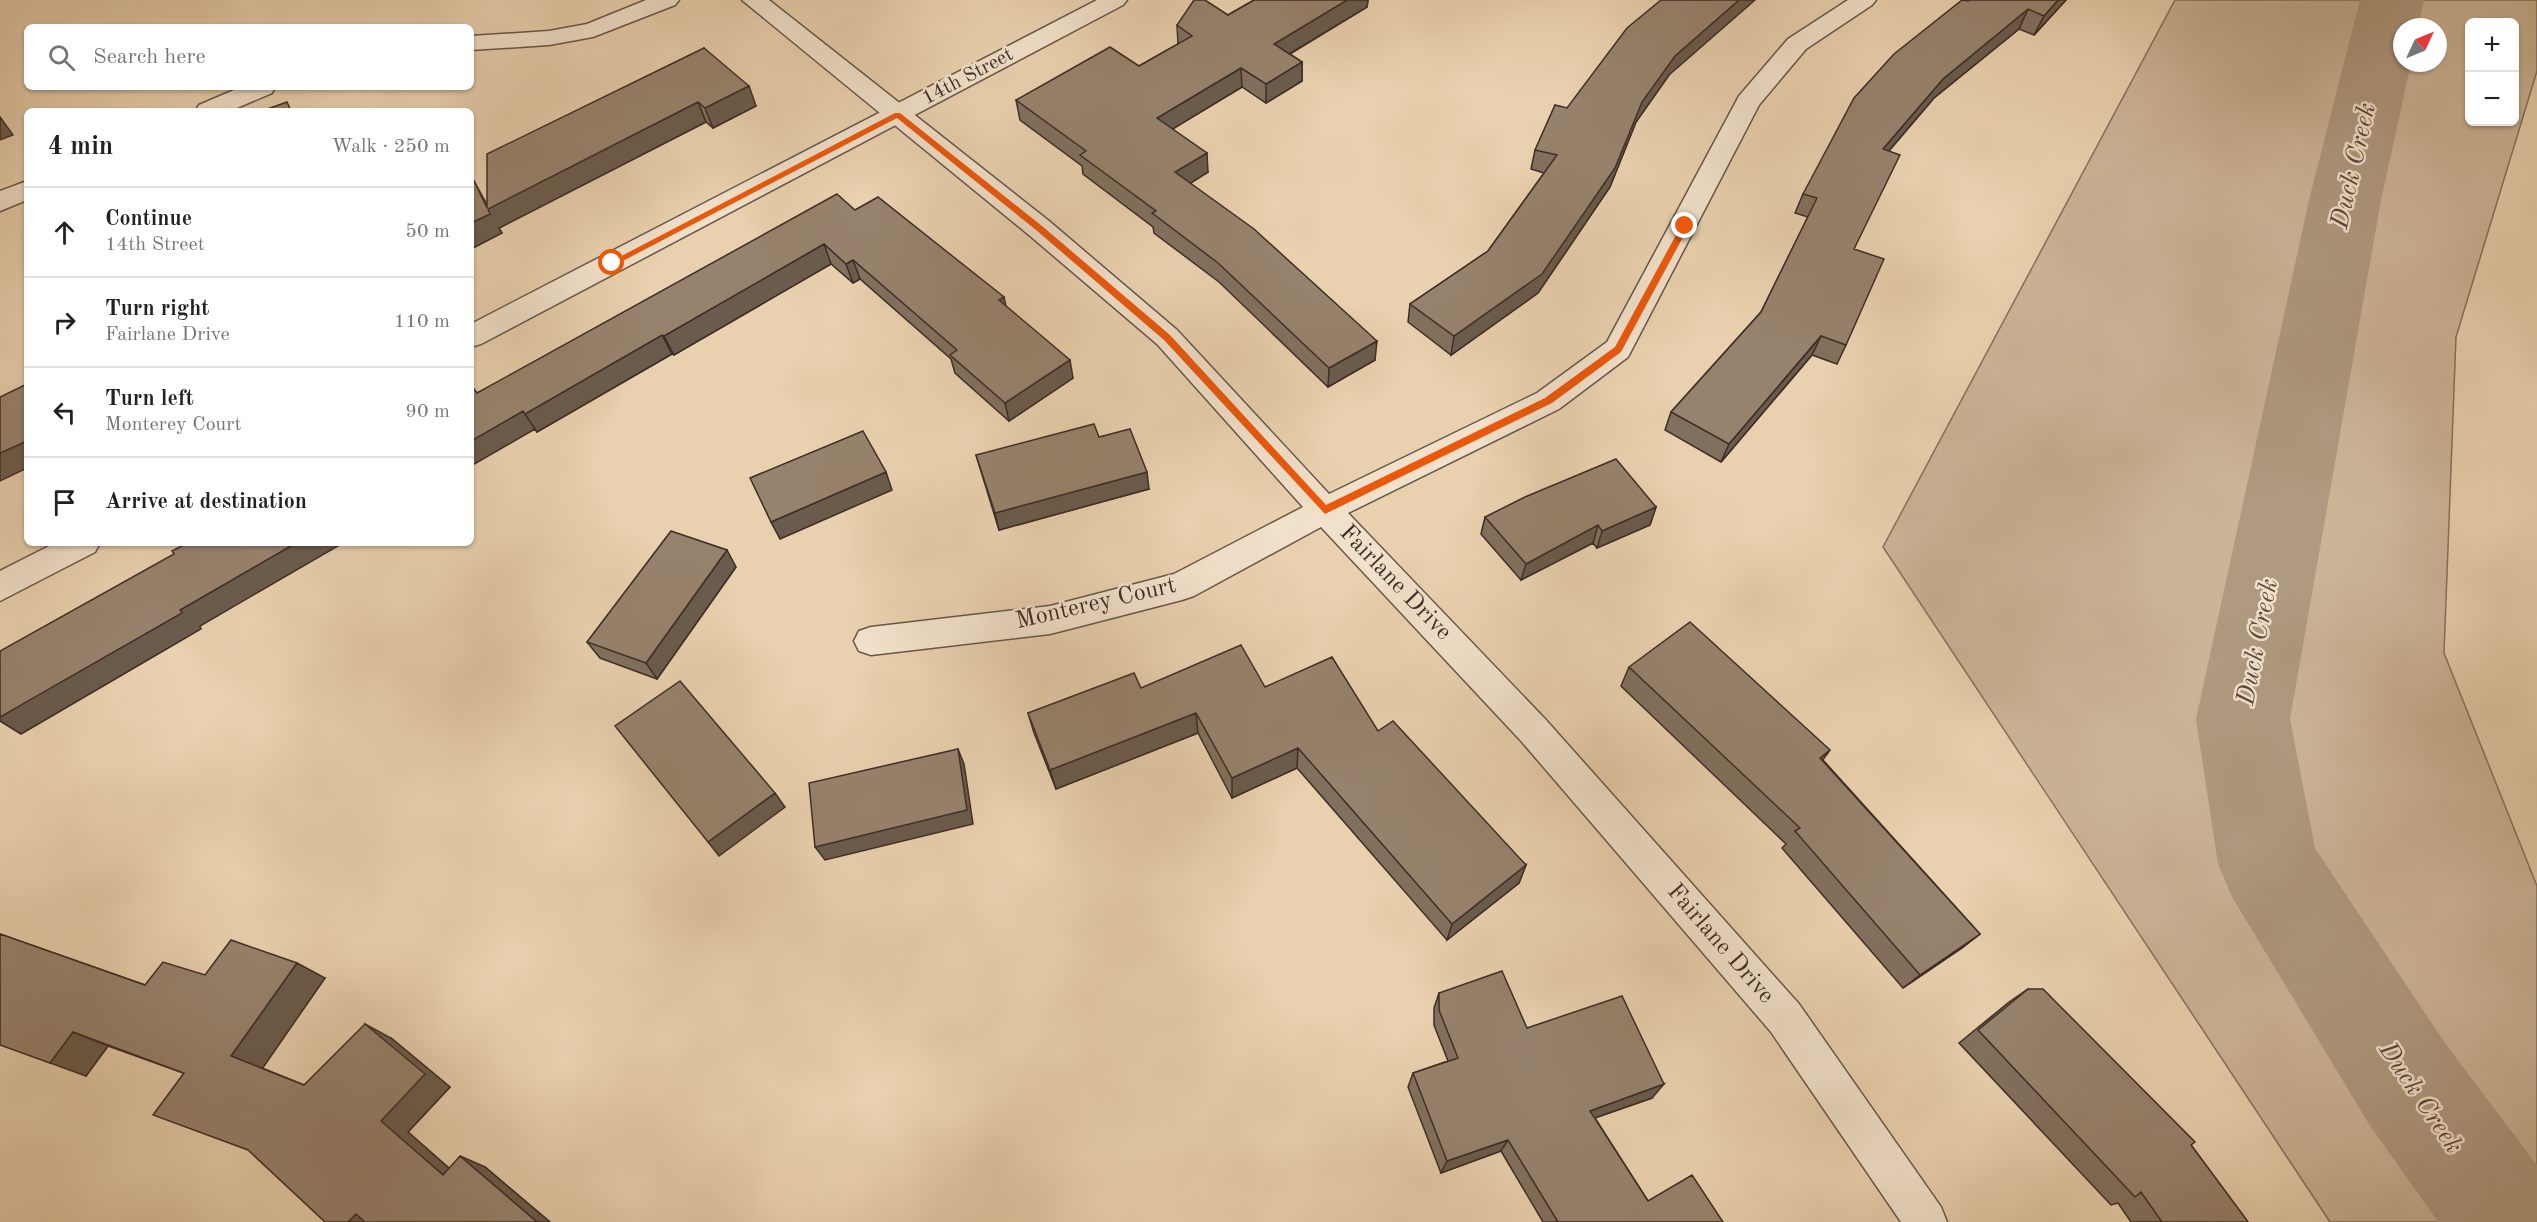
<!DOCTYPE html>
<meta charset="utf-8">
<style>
:root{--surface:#fff;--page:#f6f6f6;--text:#202124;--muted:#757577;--line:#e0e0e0}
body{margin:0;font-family:"Old Standard TT",serif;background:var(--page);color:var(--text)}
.controls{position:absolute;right:18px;top:18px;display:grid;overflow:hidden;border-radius:9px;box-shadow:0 2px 4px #0004}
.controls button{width:54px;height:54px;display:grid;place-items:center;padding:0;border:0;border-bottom:2px solid var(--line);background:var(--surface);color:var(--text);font:30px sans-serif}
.compass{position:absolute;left:2393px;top:18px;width:54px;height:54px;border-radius:50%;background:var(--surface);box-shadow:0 2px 4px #0004;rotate:46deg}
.stop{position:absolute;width:18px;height:18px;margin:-14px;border:4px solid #ea580c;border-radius:50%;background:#fff}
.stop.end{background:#ea580c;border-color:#fff;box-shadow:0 2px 6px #0008}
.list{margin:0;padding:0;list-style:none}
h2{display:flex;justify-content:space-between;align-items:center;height:78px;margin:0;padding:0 24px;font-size:26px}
h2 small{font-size:20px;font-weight:400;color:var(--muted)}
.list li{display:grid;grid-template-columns:39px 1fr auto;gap:18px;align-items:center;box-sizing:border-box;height:90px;padding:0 24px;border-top:2px solid var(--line)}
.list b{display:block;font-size:22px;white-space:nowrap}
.list p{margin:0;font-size:20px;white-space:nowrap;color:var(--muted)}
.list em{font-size:20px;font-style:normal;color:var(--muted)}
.icon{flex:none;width:33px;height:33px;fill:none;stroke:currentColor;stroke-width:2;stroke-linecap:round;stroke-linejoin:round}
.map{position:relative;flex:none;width:2537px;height:1222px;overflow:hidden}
.search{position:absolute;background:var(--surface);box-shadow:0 2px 4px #0004;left:24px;top:24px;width:450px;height:66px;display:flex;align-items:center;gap:15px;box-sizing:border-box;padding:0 21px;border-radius:9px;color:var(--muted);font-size:22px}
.panel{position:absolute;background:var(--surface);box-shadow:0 2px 4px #0004;left:24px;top:108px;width:450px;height:438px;border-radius:9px}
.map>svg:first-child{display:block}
.green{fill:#ccb497;stroke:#85705f;stroke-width:1.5;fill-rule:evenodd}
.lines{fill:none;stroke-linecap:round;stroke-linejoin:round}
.river{fill:#af9980;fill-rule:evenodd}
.minor-casing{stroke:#695649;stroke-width:3}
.tertiary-casing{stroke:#695649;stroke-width:3}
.minor{fill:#f1e0ca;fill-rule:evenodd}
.tertiary{fill:#f1e0ca;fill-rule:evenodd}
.wall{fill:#82705e;stroke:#3e2d27;stroke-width:1.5}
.shaded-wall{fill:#6a5b4c;stroke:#3e2d27;stroke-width:1.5}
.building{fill:#97826d;stroke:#3e2d27;stroke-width:1.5}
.route{fill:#ea580c}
.labels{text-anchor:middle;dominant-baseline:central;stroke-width:5;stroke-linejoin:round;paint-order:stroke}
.far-street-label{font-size:20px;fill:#3e2d27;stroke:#f1e0ca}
.street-label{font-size:24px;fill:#3e2d27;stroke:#f1e0ca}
.water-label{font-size:26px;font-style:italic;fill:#5a483d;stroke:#f1e0ca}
</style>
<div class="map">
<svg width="2537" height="1222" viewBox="0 0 2537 1222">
<rect width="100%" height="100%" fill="#e9d0ae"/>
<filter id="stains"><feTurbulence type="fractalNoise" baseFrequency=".00333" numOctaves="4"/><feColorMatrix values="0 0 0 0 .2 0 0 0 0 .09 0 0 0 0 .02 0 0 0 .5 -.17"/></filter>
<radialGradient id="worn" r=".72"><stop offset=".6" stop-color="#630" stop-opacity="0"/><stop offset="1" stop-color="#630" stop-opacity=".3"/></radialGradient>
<path class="green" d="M2175,0H2537V71L2456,337L2444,653L2537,886V1222H2330L1883,547ZM2470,22H2514V122H2470ZM2402,27H2438V63H2402Z"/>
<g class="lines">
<path class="river" d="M2360,0H2424L2418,27H2402V63H2411L2381,200L2290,719L2315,848L2447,1046L2537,1165V1222H2438L2369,1124L2232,897L2218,864L2196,719L2309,200Z"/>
<defs>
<path id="minor" d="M646,0H679L675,5L593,37L549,45L471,50V36L549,31L587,24Z
M742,0H769L1049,221L1177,330L1329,494L1537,393L1607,342L1739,96L1788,39L1848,0H1876L1872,5L1806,49L1759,105L1628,357L1559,409L1348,513L1546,720L1799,1004L1941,1207L1947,1222H1901L1771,1032L1522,742L1321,527L1194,596L1182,600L1050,634L871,655L859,651L854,641L859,631L871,627L1050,606L1174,574L1303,507L1157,344L1029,235Z
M241,87H275L272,93L230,111H195L199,105Z
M27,181V200L0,211V191Z"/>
<path id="tertiary" d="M1097,0H1127L1123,5L481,344L471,347V324Z
M55,543H100L95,552L0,601V571Z"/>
</defs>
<use href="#minor" class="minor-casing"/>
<use href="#tertiary" class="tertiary-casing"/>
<use href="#minor" class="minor"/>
<use href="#tertiary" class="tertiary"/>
</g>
<path class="wall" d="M1254,0H1368L1367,7L1290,54L1302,62V81L1266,103L1242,87L1172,129L1208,172L1190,183L1375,360L1328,387L1219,282L1154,233L1153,227L1083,174L1082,166L1020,120L1016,100L1139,66L1178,44L1177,25L1228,15Z
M1969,0H2066L2034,35L2019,29L1934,98L1889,151L1854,249L1846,345L1837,364L1812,355L1721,462L1665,430L1671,412L1761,312L1808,217L1795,213L1803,194Z
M704,48L756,106L713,128L706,122L499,228L502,233L471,249V182L487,204Z
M1669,75L1636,122L1610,187L1538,293L1451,355L1408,322L1410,304L1488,251L1544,173L1531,169L1535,150L1567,108Z
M855,210L1005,306L1073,378L1009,421L955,373L951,359L860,279L853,283L831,264L674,355L672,354L537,432L535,429L477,393Z
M1099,437L1149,489L999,530L976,455Z
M1656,507L1650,525L1597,548L1593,543L1521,580L1481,534L1485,517Z
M736,567L657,679L600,658L587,642Z
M1629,667L1823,760L1980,934L1962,948L1903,988L1782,848L1786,844L1621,686Z
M1265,687L1378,731L1526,865L1519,883L1447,940L1297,768L1232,798L1198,733L1056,789L1034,733L1028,713L1141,688Z
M0,934L145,985L205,975L325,978L262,1068L304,1085L391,1038L450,1087L408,1132L449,1168L485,1167L550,1222L183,1073L108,1046L86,1076Z
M2028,989L2191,1145L2248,1222H2131L2118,1203L2111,1205L1959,1043L2009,1002Z
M1439,993L1527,1028L1652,1098L1595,1118L1648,1201L1723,1222H1543L1501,1151L1441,1173L1408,1087L1413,1073L1448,1061L1434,1025V1008Z"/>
<path class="shaded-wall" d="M1347,0H1368L1367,7L1274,63V44Z
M1739,0H1755L1669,75L1636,122L1610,187L1538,293L1451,355L1454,336L1675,56Z
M2058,0H2066L2034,35L2044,16Z
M2028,9L2019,29L1934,98L1874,168L1883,149L1943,79Z
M1302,62V81L1266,103V84Z
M1241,68L1242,87L1158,138L1157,118Z
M749,86L756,106L713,128L705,108Z
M698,102L706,122L499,228L502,233L471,249V223L474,181L489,208Z
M0,117L13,135L0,140Z
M1207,153L1208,172L1177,192L1175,172Z
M824,244L831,264L674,355L664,336Z
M853,260L860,279L853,283L846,264Z
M1004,297L1008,316L999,300Z
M662,335L672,354L537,432L525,414Z
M1821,336L1812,355L1721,462L1729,444Z
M1377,341L1375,360L1328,387L1329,368Z
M1070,360L1073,378L1009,421L1005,403Z
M523,411L535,429L471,466V441Z
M27,441V468L0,481V453Z
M886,472L892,490L780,539L771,522Z
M1147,472L1149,489L999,530L995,513Z
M1656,507L1650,525L1597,548L1602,531Z
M1598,525L1593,543L1521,580L1526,564Z
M296,543H343L200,626L201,629L21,734L0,721V717L180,610Z
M727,550L736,567L657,679L646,663Z
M1196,713L1198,733L1056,789L1050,770Z
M1298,748L1297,768L1232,798V778Z
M958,749L964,764L973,824L825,860L815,847Z
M1830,750L1817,768L1820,758Z
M775,793L785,807L719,856L708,842Z
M1526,865L1519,883L1447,940L1452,924Z
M1980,934L1962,948L1903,988L1920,975Z
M297,963L325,978L262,1069L231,1056Z
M365,1024L391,1038L450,1087L408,1132L468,1185L443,1175L381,1121Z
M73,1032L108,1046L86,1076L50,1063Z
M1664,1084L1652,1098L1580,1123L1590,1111Z
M1508,1140L1501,1151L1441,1173L1447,1161Z
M460,1156L485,1167L550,1222H537Z
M356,1214L382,1222H348Z"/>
<path class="building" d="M1194,0H1205L1228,15L1254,0H1347L1274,44L1302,62L1266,84L1241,68L1157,118L1207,153L1175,172L1254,229L1377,341L1329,368L1218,263L1152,213L1156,211L1080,155L1086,151L1016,100L1110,47L1139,66L1192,36L1177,25Z
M1661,0H1739L1675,56L1642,102L1615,168L1542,274L1454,336L1410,304L1488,251L1557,155L1535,150L1555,105L1567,108L1627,28Z
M1962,0L1968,1L1969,0H2058L2044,16L2028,9L1943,79L1883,149L1900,155L1854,249L1884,259L1846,345L1821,336L1729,444L1671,412L1761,312L1817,198L1803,194L1854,98L1894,54Z
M704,48L749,86L705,108L698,102L488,209L490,214L471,223V182L474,181L487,208V154Z
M287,102L291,111H262Z
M837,194L855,210L878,197L1004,297L999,300L1070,360L1005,403L950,355L957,350L853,260L846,264L824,244L664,336L662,335L525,414L523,411L471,441V391L474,389L477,393Z
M27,384V441L0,453V397Z
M1094,424L1099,437L1130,429L1147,472L995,513L976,455Z
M863,431L886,472L771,522L750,478Z
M1616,459L1656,507L1602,531L1598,525L1526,564L1485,517L1525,497Z
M671,531L727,550L646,663L587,642Z
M187,543H296L180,610L182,613L0,717V651L174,554L172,551Z
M1690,622L1830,750L1820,758L1980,934L1920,975L1795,831L1800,828L1629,667Z
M1241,645L1265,687L1332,657L1378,731L1393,721L1526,865L1452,924L1298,748L1232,778L1196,713L1050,770L1028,713L1134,673L1141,688Z
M680,681L775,793L708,842L615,726Z
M958,749L967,810L815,847L809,783Z
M0,934L145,985L163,962L205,975L231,940L297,963L231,1056L304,1085L365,1024L425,1074L381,1121L443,1175L460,1156L537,1222H365L356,1214L348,1222H325L248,1150L153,1115L184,1073L73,1032L50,1063L0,1045Z
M1502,971L1527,1028L1622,996L1664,1084L1590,1111L1648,1201L1692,1175L1723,1222H1558L1508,1140L1447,1161L1413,1073L1458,1058L1439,1010V993Z
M2028,989H2043L2195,1142L2191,1145L2248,1222H2162L2141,1192L2135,1197L1978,1030Z"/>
<path class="route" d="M895,113H900L1042,226L1170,335L1326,505L1545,398L1615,347L1682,224L1689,226L1621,352L1552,403L1325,514L1164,340L1036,230L897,118L615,265L608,263Z"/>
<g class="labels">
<g class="far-street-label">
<text transform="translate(968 77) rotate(-28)">14th Street</text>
</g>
<g class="street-label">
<text transform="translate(1395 583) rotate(46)">Fairlane Drive</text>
<text transform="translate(1096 604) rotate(-13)">Monterey Court</text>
<text transform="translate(1720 944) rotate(49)">Fairlane Drive</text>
</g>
<g class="water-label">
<text transform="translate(2354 166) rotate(-77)">Duck Creek</text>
<text transform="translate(2258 642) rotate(-79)">Duck Creek</text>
<text transform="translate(2420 1098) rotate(56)">Duck Creek</text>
</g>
</g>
<rect width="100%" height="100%" filter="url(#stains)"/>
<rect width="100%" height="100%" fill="url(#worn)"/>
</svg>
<div class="controls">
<button>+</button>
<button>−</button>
</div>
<svg class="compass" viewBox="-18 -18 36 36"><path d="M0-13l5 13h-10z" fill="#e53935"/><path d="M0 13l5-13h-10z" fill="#757577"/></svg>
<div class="stop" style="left:612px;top:263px"></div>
<div class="stop end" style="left:1685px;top:226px"></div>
<div class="search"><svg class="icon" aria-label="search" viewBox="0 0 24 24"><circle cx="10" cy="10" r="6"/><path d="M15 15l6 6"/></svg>Search here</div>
<section class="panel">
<h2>4 min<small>Walk · 250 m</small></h2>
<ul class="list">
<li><svg class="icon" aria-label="ahead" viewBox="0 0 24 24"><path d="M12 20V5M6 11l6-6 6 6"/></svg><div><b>Continue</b><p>14th Street</p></div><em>50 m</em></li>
<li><svg class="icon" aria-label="right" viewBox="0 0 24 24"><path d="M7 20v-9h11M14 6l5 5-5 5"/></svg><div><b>Turn right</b><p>Fairlane Drive</p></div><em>110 m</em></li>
<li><svg class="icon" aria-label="left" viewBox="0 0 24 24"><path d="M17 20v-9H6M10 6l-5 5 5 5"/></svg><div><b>Turn left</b><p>Monterey Court</p></div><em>90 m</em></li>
<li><svg class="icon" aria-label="arrive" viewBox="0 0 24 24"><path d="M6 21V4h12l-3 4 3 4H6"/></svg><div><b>Arrive at destination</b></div></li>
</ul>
</section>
</div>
